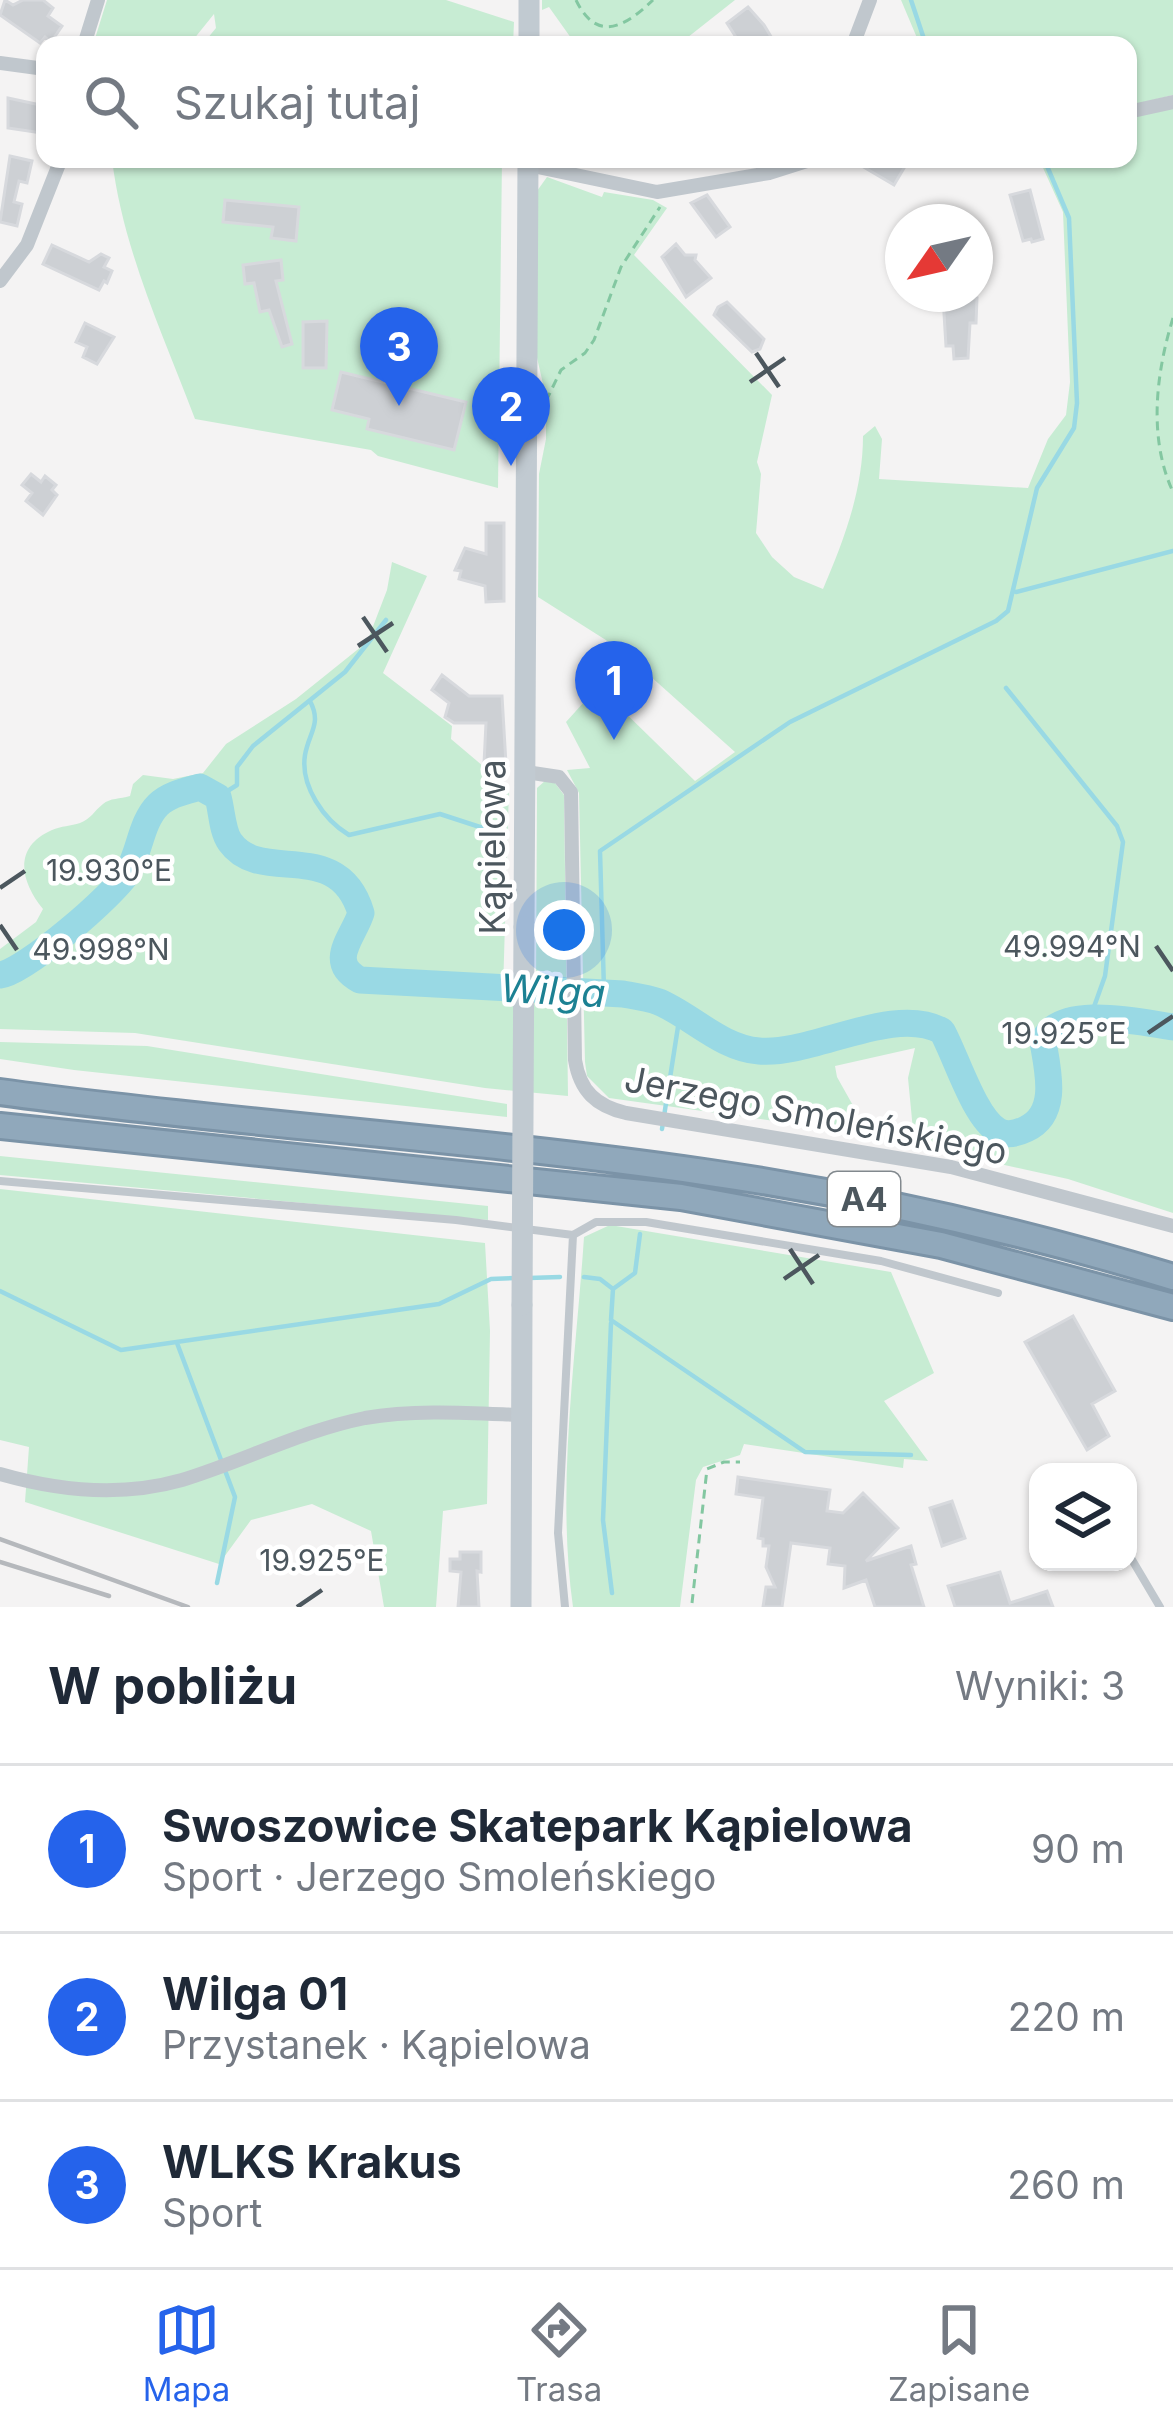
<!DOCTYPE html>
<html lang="pl">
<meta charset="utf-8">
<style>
:root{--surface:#fff;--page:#f2f2f3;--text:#1f2937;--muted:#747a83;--line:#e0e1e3;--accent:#2563eb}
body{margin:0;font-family:Inter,sans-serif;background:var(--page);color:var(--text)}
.controls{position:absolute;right:36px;bottom:36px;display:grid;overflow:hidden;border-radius:24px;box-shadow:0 3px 9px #0004}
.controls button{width:108px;height:108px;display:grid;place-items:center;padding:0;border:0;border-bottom:3px solid var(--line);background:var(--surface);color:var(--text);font:60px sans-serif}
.compass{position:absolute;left:885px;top:204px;width:108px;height:108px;border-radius:50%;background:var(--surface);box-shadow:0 3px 9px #0004;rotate:236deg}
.you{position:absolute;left:564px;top:930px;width:42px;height:42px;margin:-30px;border:9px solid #fff;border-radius:50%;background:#1a73e8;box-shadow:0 0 0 18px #1a73e833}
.badge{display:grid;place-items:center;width:78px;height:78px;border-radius:50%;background:var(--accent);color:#fff;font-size:39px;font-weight:700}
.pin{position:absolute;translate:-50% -99px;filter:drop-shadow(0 3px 6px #0008)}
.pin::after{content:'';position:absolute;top:63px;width:42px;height:36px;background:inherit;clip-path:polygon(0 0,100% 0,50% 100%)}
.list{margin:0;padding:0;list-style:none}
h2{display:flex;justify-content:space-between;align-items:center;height:156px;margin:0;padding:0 48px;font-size:51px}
h2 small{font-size:39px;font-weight:400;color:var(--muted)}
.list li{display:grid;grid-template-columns:78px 1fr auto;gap:36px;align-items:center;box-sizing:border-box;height:168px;padding:0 48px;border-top:3px solid var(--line)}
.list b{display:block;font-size:45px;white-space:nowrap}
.list p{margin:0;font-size:39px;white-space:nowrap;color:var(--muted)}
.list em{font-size:39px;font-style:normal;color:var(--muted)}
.icon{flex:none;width:66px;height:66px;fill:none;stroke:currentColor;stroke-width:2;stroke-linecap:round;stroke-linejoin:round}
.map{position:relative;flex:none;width:1173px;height:1607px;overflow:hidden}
.search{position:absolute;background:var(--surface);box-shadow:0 3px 9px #0004;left:36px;right:36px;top:36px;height:132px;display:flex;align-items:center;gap:30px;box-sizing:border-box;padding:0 42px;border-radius:24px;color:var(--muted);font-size:45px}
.sheet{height:660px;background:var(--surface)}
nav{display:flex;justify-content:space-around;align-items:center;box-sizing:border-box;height:168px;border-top:3px solid var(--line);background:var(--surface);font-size:33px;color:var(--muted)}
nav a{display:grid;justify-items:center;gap:6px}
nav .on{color:var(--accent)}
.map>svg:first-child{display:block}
.green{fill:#c7ecd3}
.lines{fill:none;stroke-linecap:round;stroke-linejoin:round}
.stream{stroke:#99d9e4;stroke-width:4.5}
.river{stroke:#99d9e4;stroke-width:27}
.building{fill:#cdd0d4;stroke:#d7d9dd;stroke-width:3}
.highway-casing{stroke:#7b93a7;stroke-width:30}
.path{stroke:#83c7a1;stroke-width:3;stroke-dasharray:9 6;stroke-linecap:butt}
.lane{stroke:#c0c7cd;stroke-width:8}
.street{stroke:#c0c7cd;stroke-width:14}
.secondary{stroke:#c1cad1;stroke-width:21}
.highway{stroke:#90a8bb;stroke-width:24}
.rail{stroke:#b5b8bc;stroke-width:4.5}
.secondary-bridge{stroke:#c1cad1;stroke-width:21}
.ticks{fill:none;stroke:#4c575e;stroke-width:4.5}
.labels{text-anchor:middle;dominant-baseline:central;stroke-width:9;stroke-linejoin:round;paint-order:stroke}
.shield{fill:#fff;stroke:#82898e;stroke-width:3}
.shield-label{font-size:33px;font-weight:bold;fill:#4c575e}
.street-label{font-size:36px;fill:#4c575e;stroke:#fff}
.water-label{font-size:39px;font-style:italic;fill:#1c8193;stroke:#fff}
.ticks-label{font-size:30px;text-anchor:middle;fill:#4c575e;stroke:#fff;stroke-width:9;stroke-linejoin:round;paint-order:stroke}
</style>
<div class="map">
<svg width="1173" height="1607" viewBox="0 0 1173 1607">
<rect width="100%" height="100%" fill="#f4f3f3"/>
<path class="green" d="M107,0H446L514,22L513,45H202L216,28L214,14L189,45H93Z
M542,0H735L678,45H576L549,7L542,10Z
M901,0H1173V95L1128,106V45H920Z
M1173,108V1213L1068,1179L905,1143L913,1130L908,1078L915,1048L835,1066L837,1077L869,1134L609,1098L587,1076L585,1062L579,793L567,770L590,768L566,722L584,702L610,698L695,781L735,752L620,649L538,597L539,474L546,439V397L535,349L537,191L547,177L602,197L604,192L653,200L667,208L634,255L772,395L757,462L761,474L756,533L772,557L794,577L823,589C844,540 863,490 863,436L875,426L882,439L879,479L1028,488L1048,439L1066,415L1070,382L1063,212L1039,159H1128V118Z
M112,159H502L498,488L378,456L371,450L195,419C163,334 123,250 112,159Z
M392,562L427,576L383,673L452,726L451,739L509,788L503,991L536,992L537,788L546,780L555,783L564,795L568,1096L485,1088L135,1033L0,1029V949L36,922L43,909C20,881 13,847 52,830C61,826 71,826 80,823C91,819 94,811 103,804C110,798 120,799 130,796L133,784L143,775L173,779L203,773L226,744L296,699L367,642L387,590Z
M0,1042L147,1046L507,1104V1117L74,1070L0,1059Z
M0,1156L488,1206V1220L0,1175Z
M0,1189L485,1243L490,1331L487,1504L443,1511L436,1607H384L371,1531L312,1504L251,1520L219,1564L25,1502L29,1447L0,1440Z
M610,1225L891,1272L934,1373L884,1401L928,1461L904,1459L903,1468L744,1444L740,1455L703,1467L696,1480L680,1607H573C556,1486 576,1358 584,1237Z"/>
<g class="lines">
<path class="stream" d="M911,0L926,45
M1016,592L1173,551
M1006,688L1117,826L1123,842L1105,976L1090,1018
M310,701C322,724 309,732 305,755C300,786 324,820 349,835L440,814L483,828
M218,797L237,785V767L253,746L345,672L386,620
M604,990L600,851L790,722L996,621L1008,611L1037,488L1074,428L1077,403L1069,218L1044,159
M662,1129L680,1014
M584,1277L600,1279L613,1289L611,1320L805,1452L911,1455
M529,1278L560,1277
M613,1289L635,1273L640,1234
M0,1291L121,1350L439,1304L491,1279L517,1278
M611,1323L603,1520L612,1593
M177,1343L235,1497L217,1583"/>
<path class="river" d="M0,975C25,972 114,895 128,872C140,851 141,822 158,805C169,794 186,791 200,787L218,797C222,811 222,831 230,842C261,886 338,836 361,913C353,938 326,962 360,980L623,994C634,996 648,998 659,1002C692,1016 721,1048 759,1051C811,1056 893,1004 942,1031C956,1056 974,1117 998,1131C1007,1136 1018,1133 1026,1129C1059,1114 1048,1071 1043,1042C1058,1003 1140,1022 1173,1027"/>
</g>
<path class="building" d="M5,0L13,5L23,0H43L53,8L48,16L62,26L51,42L45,37L40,43L0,15Z
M748,7L764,25L776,45H741L727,23Z
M8,98L45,106L42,133L8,128Z
M10,156L32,161L27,183L19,181L14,202L22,204L17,226L0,222Z
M850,159H900L907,163L894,185Z
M1030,190L1043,239L1032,242L1031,239L1023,241L1010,195Z
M707,195L730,227L716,237L691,203Z
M225,200L299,207L296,241L271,238L273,227L223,222Z
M676,244L685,255H696L695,260L711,278L686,297L662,257Z
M52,245L89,262L101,254L109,258L104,267L112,271L107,283L104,281L99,290L43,264Z
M281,260L283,280L276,281L292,344L282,347L269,310L260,312L254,283L245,284L243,265Z
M943,297L977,298L976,323H970L968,358L954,359L953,346H946Z
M727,302L764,339L760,349L752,352L714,315L718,307Z
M327,321L326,368H303V322Z
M85,323L114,337L97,364L83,357L87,347L76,342Z
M341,372L466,402L454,450L367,429L369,419L332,410Z
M31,474L41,482L45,476L56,485L52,490L57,495L43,515L26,501L32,493L22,485Z
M486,523H504V601L486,602L485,586L459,579L461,571L455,570L465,548L486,554Z
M442,675L469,696H502L506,764H484L486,723H454L445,717L449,703L432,690Z
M1073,1316L1115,1391L1092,1404L1109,1436L1087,1450L1025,1342Z
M738,1477L830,1490L827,1511L843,1513L863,1493L898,1528L866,1561L911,1546L916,1564L911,1565L924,1607H875L866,1580L844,1588L845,1566L828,1564L830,1548L791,1543L782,1607H763L766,1587H775L766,1567L769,1546H763V1539L758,1538L763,1498L736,1494Z
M952,1501L965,1538L942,1546L930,1508Z
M460,1552H481V1572L477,1571L479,1607H458L461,1572L450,1571V1559H460Z
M1000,1572L1010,1603L1047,1591L1053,1607H955L948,1586Z"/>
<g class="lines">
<defs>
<path id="highway" d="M0,1092C234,1124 470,1138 704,1172C863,1195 1019,1230 1173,1277
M0,1126L681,1197L941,1245L1173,1307"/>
</defs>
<use href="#highway" class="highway-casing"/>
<path class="path" d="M576,0C597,44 626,26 653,0
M1173,318C1156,373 1148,438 1173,492
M546,401L561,370L585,353L594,340L621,267L660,207
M692,1603L707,1469L724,1462H740"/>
<path class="lane" d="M0,1181L456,1220L573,1235L596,1222H646L881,1261L998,1293
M1128,1553L1160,1607
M565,1607L558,1533L573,1235"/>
<path class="street" d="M84,45L98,0
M853,45L870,0
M0,63L45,69
M1128,112L1173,102
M528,165L657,192L769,173L813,159
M0,281L27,245L61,159
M526,772L559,777L571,792L575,1060C580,1091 596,1106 626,1113L951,1167L1173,1226
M0,1474C59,1491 122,1497 182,1480C244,1461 301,1431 365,1418C416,1409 471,1413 522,1415"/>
<path class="secondary" d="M529,45V0
M524,927L528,159
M521,1607L522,1305"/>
<use href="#highway" class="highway"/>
<path class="rail" d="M0,1539L188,1607
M0,1562L109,1596"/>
<path class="secondary-bridge" d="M522,1305L524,927"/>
</g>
<path class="ticks" d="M756,353L779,387M750,382L785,358M363,617L387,652M358,646L393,623M0,888L25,871M0,925L17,950M1156,946L1173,971M1148,1033L1173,1016M790,1249L813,1284M784,1279L819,1255M297,1607L322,1590"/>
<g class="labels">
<rect class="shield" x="828" y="1172" width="72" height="54" rx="9"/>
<g class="shield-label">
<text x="864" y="1199">A4</text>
</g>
<g class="street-label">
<text transform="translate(492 847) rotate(-90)">Kąpielowa</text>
<text transform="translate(816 1115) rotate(11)">Jerzego Smoleńskiego</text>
</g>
<g class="water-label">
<text transform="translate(553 990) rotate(3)">Wilga</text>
</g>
</g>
<g class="ticks-label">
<text x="109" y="881">19.930°E</text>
<text x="1072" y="957">49.994°N</text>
<text x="101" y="960">49.998°N</text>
<text x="1064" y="1044">19.925°E</text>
<text x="322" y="1571">19.925°E</text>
</g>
</svg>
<div class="controls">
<button><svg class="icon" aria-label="layers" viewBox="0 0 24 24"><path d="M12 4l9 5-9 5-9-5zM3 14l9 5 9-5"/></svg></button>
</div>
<svg class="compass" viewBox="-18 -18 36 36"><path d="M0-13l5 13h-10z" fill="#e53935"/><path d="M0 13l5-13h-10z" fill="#747a83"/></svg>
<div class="you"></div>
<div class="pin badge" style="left:614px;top:740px">1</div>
<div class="pin badge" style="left:511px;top:466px">2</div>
<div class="pin badge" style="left:399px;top:406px">3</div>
<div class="search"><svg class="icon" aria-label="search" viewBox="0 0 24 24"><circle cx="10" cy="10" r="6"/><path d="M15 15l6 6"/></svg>Szukaj tutaj</div>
</div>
<section class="sheet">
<h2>W pobliżu<small>Wyniki: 3</small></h2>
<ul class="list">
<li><span class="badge">1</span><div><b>Swoszowice Skatepark Kąpielowa</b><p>Sport · Jerzego Smoleńskiego</p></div><em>90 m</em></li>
<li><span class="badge">2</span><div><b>Wilga 01</b><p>Przystanek · Kąpielowa</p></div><em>220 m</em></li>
<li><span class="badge">3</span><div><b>WLKS Krakus</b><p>Sport</p></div><em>260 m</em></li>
</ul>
</section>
<nav>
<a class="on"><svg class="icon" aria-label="map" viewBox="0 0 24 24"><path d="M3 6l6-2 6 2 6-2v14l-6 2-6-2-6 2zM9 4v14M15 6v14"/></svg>Mapa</a>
<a><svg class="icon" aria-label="directions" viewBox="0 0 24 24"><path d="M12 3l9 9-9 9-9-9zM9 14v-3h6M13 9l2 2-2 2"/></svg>Trasa</a>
<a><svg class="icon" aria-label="saved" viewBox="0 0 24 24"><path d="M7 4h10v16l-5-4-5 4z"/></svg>Zapisane</a>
</nav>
